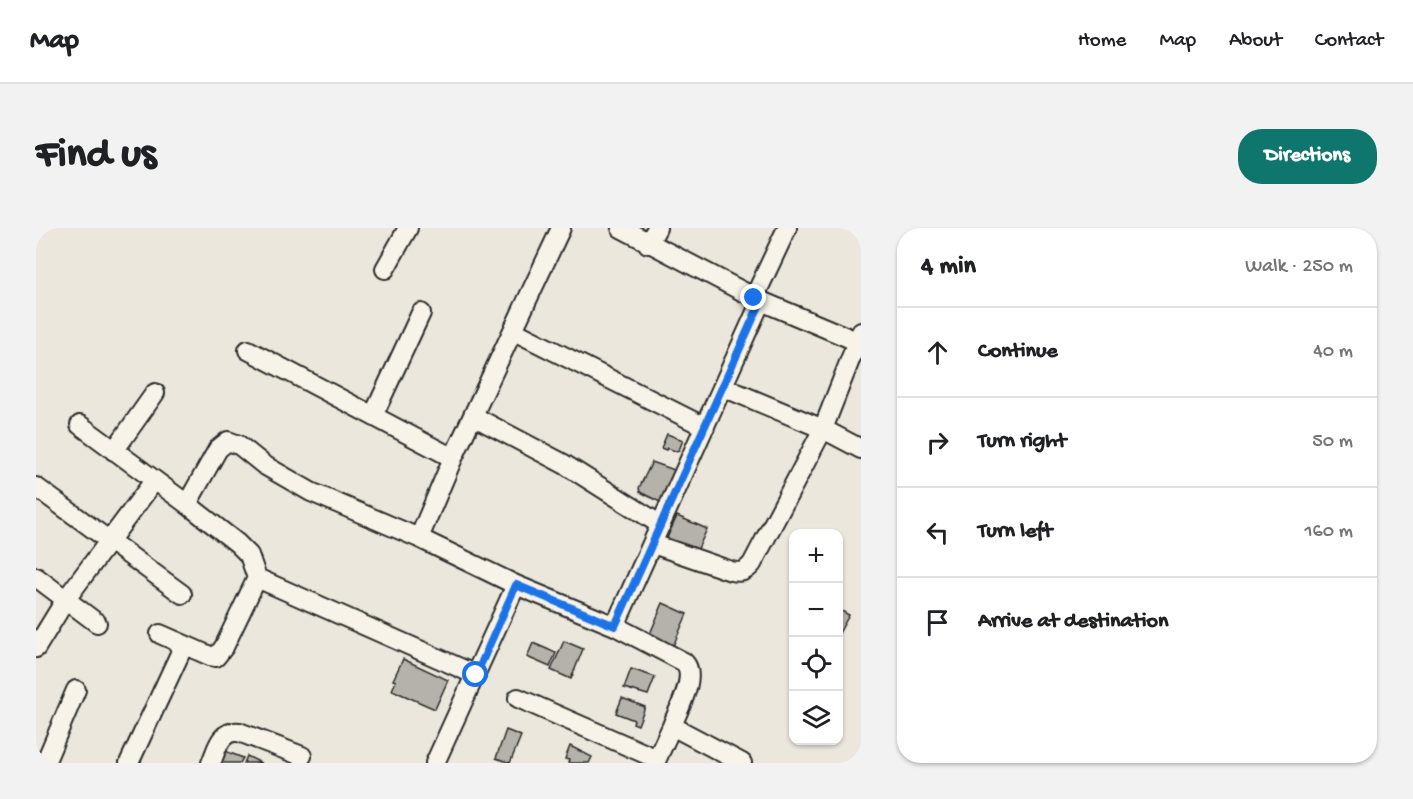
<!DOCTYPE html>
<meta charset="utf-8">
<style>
:root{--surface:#fff;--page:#f2f2f2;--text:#202124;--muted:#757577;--line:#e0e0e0;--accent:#0f766e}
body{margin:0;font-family:"Gochi Hand",sans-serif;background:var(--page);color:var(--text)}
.controls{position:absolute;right:18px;bottom:18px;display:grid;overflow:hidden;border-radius:12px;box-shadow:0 2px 4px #0004}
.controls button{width:54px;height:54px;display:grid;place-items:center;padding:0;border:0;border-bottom:2px solid var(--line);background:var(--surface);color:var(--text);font:30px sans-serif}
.stop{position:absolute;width:18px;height:18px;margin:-14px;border:4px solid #1a73e8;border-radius:50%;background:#fff}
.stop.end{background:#1a73e8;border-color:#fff;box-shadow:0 2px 6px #0008}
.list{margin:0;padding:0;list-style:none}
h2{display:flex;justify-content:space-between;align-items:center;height:78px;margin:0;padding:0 24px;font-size:26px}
h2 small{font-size:20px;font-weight:400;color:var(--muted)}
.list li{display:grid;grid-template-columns:39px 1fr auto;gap:18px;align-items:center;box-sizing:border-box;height:90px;padding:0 24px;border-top:2px solid var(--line)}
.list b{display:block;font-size:22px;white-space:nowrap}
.list em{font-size:20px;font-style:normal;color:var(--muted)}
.icon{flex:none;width:33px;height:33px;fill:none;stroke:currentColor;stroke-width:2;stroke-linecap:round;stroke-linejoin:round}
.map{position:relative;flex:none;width:825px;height:535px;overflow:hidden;border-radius:24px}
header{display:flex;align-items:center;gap:36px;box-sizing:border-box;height:84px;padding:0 30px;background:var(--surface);border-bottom:2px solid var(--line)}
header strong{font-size:28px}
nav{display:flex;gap:33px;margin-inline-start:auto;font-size:21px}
.intro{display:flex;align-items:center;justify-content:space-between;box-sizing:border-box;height:144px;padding:0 36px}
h1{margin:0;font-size:42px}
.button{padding:15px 27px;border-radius:24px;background:var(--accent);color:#fff;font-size:21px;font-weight:700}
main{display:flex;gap:36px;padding:0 36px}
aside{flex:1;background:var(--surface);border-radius:24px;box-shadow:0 2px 4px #0004}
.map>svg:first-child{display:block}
.building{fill:#b5b2ab;stroke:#2b2b2b;stroke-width:1.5}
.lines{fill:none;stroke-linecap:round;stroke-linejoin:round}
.street-casing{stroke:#2b2b2b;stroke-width:22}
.street{stroke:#f7f3e8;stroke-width:18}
.route{stroke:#1a73e8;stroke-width:8}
</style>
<header>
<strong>Map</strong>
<nav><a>Home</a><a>Map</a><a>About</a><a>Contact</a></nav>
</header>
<div class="intro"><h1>Find us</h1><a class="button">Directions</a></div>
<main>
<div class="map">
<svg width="825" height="535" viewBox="0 0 825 535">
<rect width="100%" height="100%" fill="#ebe7dd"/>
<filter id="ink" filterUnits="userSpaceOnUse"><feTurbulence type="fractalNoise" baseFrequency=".0167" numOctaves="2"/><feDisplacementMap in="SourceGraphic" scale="12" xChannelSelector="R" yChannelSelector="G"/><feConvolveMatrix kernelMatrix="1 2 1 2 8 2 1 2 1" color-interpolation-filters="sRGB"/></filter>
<g filter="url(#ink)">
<path class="building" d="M631,206L647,212L643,222L639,223L631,220L630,222L625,220Z
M616,234L641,243L626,275L604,264L603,260Z
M641,288L671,301L660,325L630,312Z
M627,375L651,386L634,425L611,413Z
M802,381L813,387L802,407Z
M528,413L547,421L535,451L515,442Z
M497,415L520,425L514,439L491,429Z
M367,431L412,452L399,481L356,462L360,453L357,452Z
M595,441L619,449L612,467L588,460Z
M586,470L609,479L602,497L597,495L598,492L580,485Z
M470,502L485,508L474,535L460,530Z
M534,518L556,529L553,535H532L533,532L529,531Z
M184,521L207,530L204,535H178Z
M211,528L225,535H208Z"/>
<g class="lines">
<defs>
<path id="street" d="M525,0L417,230L383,310L480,357L579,398
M585,0L725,73
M612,16L621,0
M349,41L372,0
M718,70L751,0
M478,103L669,199
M212,122L417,230
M687,159L787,201L825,221
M337,188L385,85
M437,188L528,236L625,297
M44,197L151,276L182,221L192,213L203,217L228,237L275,264L383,310
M78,223L119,165
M0,259L146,366
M151,276L201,315L213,327L221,350L440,447
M617,316L695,343C705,345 709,344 716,336L787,201L825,104
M0,349L61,395
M124,406L174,428L180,429L188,419L221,350
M0,420L30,371L118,253
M482,470L621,531
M9,535L40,462
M93,535L148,417
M175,535C181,521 184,502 203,504L266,528
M399,535L480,357
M619,535L636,498
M706,535L636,498C642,481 662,448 648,434L579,398L725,73L825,115"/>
</defs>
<use href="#street" class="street-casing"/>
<use href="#street" class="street"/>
</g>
</g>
<g class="lines" filter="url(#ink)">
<path class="route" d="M440,447L480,357L579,398L725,73L718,70"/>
</g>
</svg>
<div class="controls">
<button>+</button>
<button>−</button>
<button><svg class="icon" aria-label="locate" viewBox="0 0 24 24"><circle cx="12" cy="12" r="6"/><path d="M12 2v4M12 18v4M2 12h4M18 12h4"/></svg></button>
<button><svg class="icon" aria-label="layers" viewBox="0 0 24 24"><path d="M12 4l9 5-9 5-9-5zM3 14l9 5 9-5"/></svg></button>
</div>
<div class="stop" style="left:440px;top:447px"></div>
<div class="stop end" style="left:718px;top:70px"></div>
</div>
<aside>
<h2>4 min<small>Walk · 250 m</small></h2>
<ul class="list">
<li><svg class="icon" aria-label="ahead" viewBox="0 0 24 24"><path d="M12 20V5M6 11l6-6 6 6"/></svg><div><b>Continue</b></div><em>40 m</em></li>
<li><svg class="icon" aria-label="right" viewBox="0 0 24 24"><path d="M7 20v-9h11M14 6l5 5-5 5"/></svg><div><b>Turn right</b></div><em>50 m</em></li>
<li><svg class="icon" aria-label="left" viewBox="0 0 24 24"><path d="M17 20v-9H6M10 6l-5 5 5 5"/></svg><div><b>Turn left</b></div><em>160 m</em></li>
<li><svg class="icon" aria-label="arrive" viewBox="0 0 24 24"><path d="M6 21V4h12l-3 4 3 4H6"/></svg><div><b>Arrive at destination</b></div></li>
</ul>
</aside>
</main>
